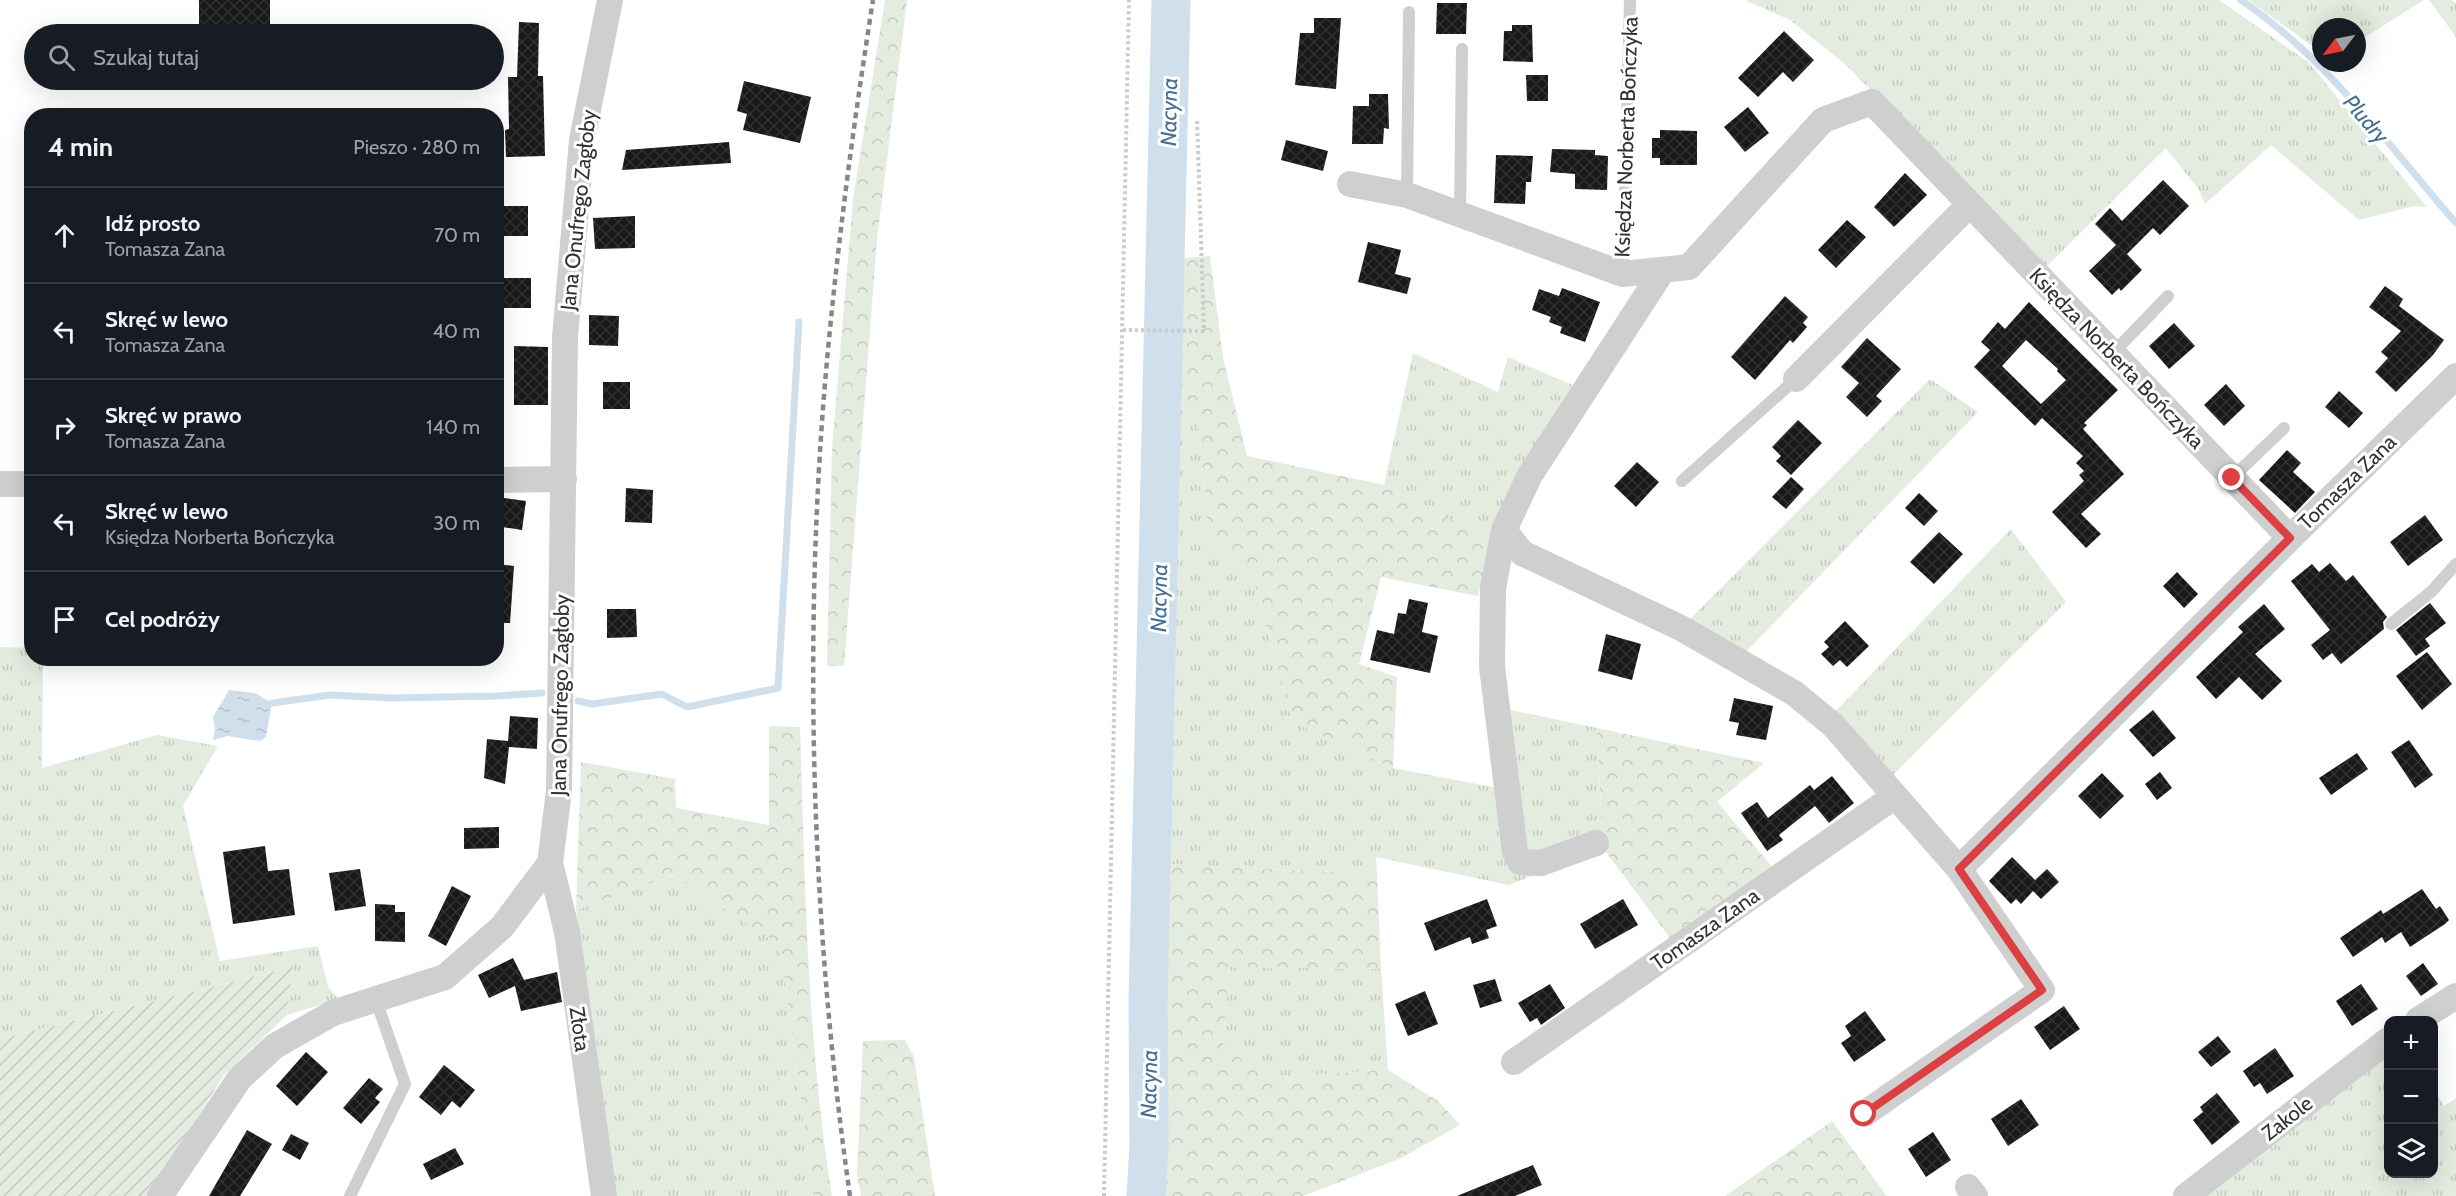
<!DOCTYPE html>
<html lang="pl">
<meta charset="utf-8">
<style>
:root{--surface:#171b24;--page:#242831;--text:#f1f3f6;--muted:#9ea1a6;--line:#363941}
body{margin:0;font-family:Cabin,sans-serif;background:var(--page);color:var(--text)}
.controls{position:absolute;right:18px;bottom:18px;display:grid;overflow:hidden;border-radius:12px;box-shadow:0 6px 24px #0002}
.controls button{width:54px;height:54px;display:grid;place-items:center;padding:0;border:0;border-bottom:2px solid var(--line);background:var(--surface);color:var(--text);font:30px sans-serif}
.compass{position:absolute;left:2312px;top:18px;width:54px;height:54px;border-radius:50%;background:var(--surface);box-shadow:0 6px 24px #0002;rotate:238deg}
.stop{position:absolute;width:18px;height:18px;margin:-14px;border:4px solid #dd4042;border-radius:50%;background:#fff}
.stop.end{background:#dd4042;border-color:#fff;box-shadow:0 2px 6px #0008}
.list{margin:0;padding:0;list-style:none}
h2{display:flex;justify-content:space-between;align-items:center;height:78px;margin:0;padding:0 24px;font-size:26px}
h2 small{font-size:20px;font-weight:400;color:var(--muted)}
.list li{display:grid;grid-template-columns:39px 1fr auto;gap:18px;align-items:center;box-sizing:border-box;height:96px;padding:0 24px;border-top:2px solid var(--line)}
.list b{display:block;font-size:22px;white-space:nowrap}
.list p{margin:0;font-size:20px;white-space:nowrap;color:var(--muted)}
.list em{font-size:20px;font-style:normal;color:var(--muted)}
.icon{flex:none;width:33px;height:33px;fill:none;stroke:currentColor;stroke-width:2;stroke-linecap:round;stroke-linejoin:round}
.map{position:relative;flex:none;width:2456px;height:1196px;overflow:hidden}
.search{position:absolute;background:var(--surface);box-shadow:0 6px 24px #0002;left:24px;top:24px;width:480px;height:66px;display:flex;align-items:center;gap:15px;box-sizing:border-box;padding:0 21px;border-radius:33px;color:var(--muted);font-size:22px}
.panel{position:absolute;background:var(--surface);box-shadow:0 6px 24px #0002;left:24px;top:108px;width:480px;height:558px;border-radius:24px}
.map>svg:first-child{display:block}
.grass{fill:url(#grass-tufts)}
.forest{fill:url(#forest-crowns)}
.garden{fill:url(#garden-furrows)}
.water{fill:url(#water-ripples)}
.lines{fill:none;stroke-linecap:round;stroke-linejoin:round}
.stream{stroke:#cfdfec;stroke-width:7}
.river{stroke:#cfdfec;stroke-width:39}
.building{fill:url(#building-cross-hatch);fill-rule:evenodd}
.path{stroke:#ccc;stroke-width:4;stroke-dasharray:3 3;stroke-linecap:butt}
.lane{stroke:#cfcfcf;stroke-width:12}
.street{stroke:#cfcfcf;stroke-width:26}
.rail{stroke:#878787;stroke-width:4.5;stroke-dasharray:6 4.5;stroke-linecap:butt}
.route{stroke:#dd4042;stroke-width:8}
.labels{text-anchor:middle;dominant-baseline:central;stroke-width:6;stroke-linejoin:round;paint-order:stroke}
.street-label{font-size:21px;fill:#323232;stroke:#fff}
.water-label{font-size:22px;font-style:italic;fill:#436e92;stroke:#fff}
</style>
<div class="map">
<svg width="2456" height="1196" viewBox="0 0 2456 1196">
<defs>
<pattern id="grass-tufts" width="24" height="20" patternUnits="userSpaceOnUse" patternTransform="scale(1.5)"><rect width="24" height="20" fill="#e4ebdf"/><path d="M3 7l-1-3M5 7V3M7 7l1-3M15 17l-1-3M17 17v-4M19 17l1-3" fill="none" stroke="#c4cac0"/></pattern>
<pattern id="forest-crowns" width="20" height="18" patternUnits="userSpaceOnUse" patternTransform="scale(1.5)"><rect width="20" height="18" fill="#e4ebdf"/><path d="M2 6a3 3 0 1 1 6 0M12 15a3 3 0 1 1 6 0" fill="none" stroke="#c4cac0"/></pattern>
<pattern id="garden-furrows" width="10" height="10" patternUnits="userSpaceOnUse" patternTransform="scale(1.5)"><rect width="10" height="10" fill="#e4ebdf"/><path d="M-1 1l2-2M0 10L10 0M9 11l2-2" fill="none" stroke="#c4cac0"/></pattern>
<pattern id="water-ripples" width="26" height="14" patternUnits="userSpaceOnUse" patternTransform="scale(1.5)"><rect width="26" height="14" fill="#cfdfec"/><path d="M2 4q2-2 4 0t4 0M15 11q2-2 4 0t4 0" fill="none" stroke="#b2c0cb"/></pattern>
<pattern id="building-cross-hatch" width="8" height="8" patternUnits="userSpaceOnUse" patternTransform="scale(1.5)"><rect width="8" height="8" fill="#191919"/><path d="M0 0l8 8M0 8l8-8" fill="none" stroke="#323232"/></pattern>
</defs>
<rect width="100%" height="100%" fill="#fff"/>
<path class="grass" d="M1745,0H2219L2308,62L2427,207L2414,206L2359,220L2271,145L2205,204L2199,190L2166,148L2046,267L1843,62L1790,20Z
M2248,0H2424L2357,42V27H2321V52Z
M2429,0H2452L2456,3V37Z
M1413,353L1498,392L1508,357L1575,386L1491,540L1384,485Z
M1930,379L1978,412L1742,656L1687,622Z
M1197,407L1209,538L1252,574L1293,722L1393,768L1508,790L1511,710L1597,728L1603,848L1509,885L1376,857L1377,874L1166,864L1180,409Z
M2011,529L2066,602L1891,777L1832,715Z
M0,647L31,648L32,658L43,659L42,768L157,735L218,746L183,806L220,961L318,946L328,987L339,999L287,1015L293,967L0,1039Z
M673,875L780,945L814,1196H616L576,910Z
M1229,967L1381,969L1388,1070L1264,1078L1223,1044Z
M2388,1053V1174H2434V1089L2444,1106L2456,1098V1196H2202Z"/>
<path class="forest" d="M885,0H907L877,239L844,666H827L832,449L853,199Z
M1210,256L1223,358L1247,456L1384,485L1491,540L1478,596L1381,577L1359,664L1397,677L1393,768L1293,722L1252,574L1209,538L1197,408L1180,409L1183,258Z
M769,726L800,727C805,883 807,1041 832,1196H814L780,945L673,875L576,910L581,762L675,779L676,808L769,825Z
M1597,728L1764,763L1717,802L1775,870L1673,942L1603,848Z
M1165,864L1377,874L1381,969L1229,967L1223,1044L1264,1078L1388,1070L1438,1101L1460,1125L1399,1159L1303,1196H1153Z
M905,1040L914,1057L935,1196H861L857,1176L863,1041Z
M1832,1121L1887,1196H1725Z"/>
<path class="garden" d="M293,967L287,1015L224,1075L148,1196H0V1039Z"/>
<path class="water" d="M229,690L255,693L272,703L266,737L260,741L228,736L213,740L215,728L213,717Z"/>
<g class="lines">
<path class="stream" d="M2241,0C2328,59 2388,145 2456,223
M1154,78L1170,68
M578,701L592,704L662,694L687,707L778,688L799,322
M272,703L330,695L391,698L497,696L542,693"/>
<path class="river" d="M1146,1196L1149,1146L1148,1002L1171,0"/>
</g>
<path class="building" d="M199,0H270V26H199Z
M1437,3H1467L1466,34H1436Z
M1314,18H1341L1336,89L1295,85L1300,33H1314Z
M519,22L539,23L538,76H543L545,156L506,157L505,130L509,129L508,77H517Z
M1512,25H1532L1533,62L1503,61L1504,31H1512Z
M1784,31L1814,60L1793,82L1783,72L1758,97L1738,78Z
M1526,75H1548V101H1527Z
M744,81L811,97L800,143L743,130L747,114L737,111Z
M1369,94H1388L1389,129L1384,128L1383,144H1352L1353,106H1369Z
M1748,107L1769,133L1745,152L1724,127Z
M1660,130L1697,131V165H1660V158H1652V138H1660Z
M1286,140L1328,151L1323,171L1281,160Z
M729,142L731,163L622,170L626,150Z
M1552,149L1595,150V155L1608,156L1607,190L1575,189V174L1550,172Z
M1496,155L1533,156L1531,182H1526L1525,204L1494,203Z
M1905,173L1927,195L1894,227L1874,207Z
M2163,180L2189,206L2160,235L2153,228L2127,254L2142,270L2121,291L2119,288L2112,295L2089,271L2116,245L2095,224L2110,208L2122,221Z
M496,206H528V236H496Z
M635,216V248L595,249L593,218Z
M1847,220L1866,237L1836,268L1818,250Z
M1368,242L1401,250L1395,274L1411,278L1407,294L1358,282Z
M496,278H531V308H499V296H496Z
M2385,286L2403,299L2399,306L2444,340L2433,355L2396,392L2375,372L2388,358L2381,352L2401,331L2369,307Z
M1562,288L1600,302L1585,342L1560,333L1562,327L1549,322L1551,317L1532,310L1539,289L1559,296Z
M1785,296L1808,317L1803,323L1807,327L1793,343L1790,340L1755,380L1731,357Z
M2029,302L2118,390L2084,423L2087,425L2083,429L2124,474L2081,514L2101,534L2086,548L2052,512L2084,481L2079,475L2084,471L2076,463L2083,456L2042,418L2035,426L1974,367L1990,350L1981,342L1998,322L2005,329ZM2026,340L2058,369L2057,371L2066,380L2041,404L2002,366Z
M589,315L619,316L618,346L589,345Z
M2174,323L2195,346L2169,369L2149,346Z
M1867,338L1901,369L1876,396L1882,401L1867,417L1846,397L1859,383L1841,367Z
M514,346L548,347V405H514Z
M603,382H630V409H603Z
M2226,384L2245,406L2224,426L2204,405Z
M2339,391L2363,413L2349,428L2325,407Z
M1798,420L1822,443L1791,475L1776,461L1781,456L1772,447Z
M2287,450L2301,463L2293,472L2315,492L2295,513L2259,480Z
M1637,462L1659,482L1636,507L1614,486Z
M1791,477L1804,489L1786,509L1772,497Z
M626,488L653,490L652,523L625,522Z
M1919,493L1938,511L1924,526L1905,508Z
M496,497L526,501L522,530L496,526Z
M2425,515L2443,540L2408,566L2390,542Z
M1939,532L1963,554L1934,584L1910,562Z
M2330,563L2346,581L2353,575L2387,617L2383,622L2384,629L2341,664L2332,653L2323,660L2311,645L2330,630L2291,581L2312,564L2319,572Z
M496,564L514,566L510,623H496Z
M2177,572L2198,594L2184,608L2163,586Z
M1409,599L1428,603L1422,632L1438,636L1430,673L1370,660L1377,630L1394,634L1398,613L1406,614Z
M2430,603L2446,623L2425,639L2430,646L2416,656L2396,630Z
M2264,604L2285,629L2255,654L2282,681L2262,700L2239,677L2216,699L2196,677L2243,632L2238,627Z
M607,609H636L637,637L607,638Z
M1845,621L1869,646L1847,667L1840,660L1833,666L1821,654L1829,647L1824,642Z
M1606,634L1641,644L1632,680L1598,671Z
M2427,652L2452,684L2422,710L2396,676Z
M1734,698L1773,706L1766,740L1736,735L1739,723L1729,721Z
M2153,710L2176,738L2153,757L2129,730Z
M510,716L538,718L537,749L509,747L505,784L484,778L487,739L508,741Z
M2409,740L2433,775L2415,788L2391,752Z
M2357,753L2368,769L2331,795L2319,778Z
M2160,772L2172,788L2157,800L2145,784Z
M2102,773L2124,796L2100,819L2078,796Z
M1832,776L1854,803L1829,823L1815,806L1779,835L1783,840L1767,851L1741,813L1757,802L1768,818L1810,785L1814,790Z
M499,827V848L464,849V828Z
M265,846L268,871L289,869L295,915L233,924L223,852Z
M2012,857L2035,880L2047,869L2059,882L2041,899L2033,891L2021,904L2016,899L2011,904L1989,881Z
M360,869L366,906L335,911L329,873Z
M452,886L471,896L446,946L428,936Z
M2422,889L2436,909L2440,906L2449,920L2445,924L2410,947L2401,932L2385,943L2382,937L2353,957L2340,938L2381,910L2383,914Z
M1487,899L1497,926L1486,930L1489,938L1472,944L1470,937L1435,951L1424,923Z
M1623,899L1638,925L1595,949L1580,924Z
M375,904L395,905V912H405V942L375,941Z
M513,958L524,980L557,972L562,1002L521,1011L515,986L489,998L478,975Z
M2423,963L2438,984L2421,996L2406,976Z
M1495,979L1502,1001L1480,1008L1473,985Z
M1550,984L1565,1008L1541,1025L1537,1018L1530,1022L1518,1003Z
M2361,984L2378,1009L2352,1026L2336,1001Z
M1425,991L1438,1024L1408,1036L1395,1004Z
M2064,1006L2080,1029L2050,1050L2034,1027Z
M1865,1011L1886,1040L1854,1062L1841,1043L1851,1036L1845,1026Z
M2218,1036L2231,1052L2211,1067L2198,1052Z
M2275,1048L2294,1076L2267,1094L2260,1083L2254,1087L2243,1071Z
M306,1052L328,1072L297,1106L276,1086Z
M444,1065L475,1090L460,1108L452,1101L441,1115L419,1097Z
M369,1078L383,1089L375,1098L380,1102L361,1124L343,1108Z
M2217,1093L2240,1122L2212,1145L2193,1120L2203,1112L2200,1107Z
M2021,1099L2039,1125L2008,1146L1991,1119Z
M247,1130L272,1144L240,1196H209Z
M1933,1132L1951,1160L1926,1177L1908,1149Z
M291,1134L309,1143L300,1160L282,1150Z
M455,1148L464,1164L431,1180L423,1164Z
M1533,1165L1542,1185L1515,1196H1457Z"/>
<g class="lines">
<path class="path" d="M1123,330L1204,331L1197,119
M1104,1196L1129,0"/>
<path class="lane" d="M1407,195L1409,12
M1460,215L1462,49
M1623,274L1630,0
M2113,353L2168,296
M2232,478L2284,428
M1682,481L1796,379
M2391,624L2432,591L2456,564
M350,1196L405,1084L376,1000"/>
<path class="street" d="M1350,184L1407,195L1623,274L1689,267L1823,120L1872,102L2290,538
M1663,270L1530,475L1504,530L1522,553L1681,628L1794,693L1833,725L1959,869L2042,990L1864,1114
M1796,379L1970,204
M496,480L564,479
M0,484H32
M1504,530L1493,588L1492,667L1515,852L1520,862L1541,863L1596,843
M550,863L567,932L604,1196
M1959,869L2290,538L2456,376
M2418,1020L2456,996
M1514,1062L1895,796
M1968,1187L1975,1196
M160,1196L240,1078L275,1046L333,1013L445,977L502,927L550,863L559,791L565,337L582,140L610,0
M2186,1196L2388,1040"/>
<path class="rail" d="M850,1196C812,931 803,649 825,383C836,255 853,127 873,0"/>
</g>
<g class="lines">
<path class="route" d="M1864,1114L2042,990L1959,869L2290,538L2232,478"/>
</g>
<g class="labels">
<g class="street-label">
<text transform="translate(1626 137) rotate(-88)">Księdza Norberta Bończyka</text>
<text transform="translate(578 210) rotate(-84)">Jana Onufrego Zagłoby</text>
<text transform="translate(2117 358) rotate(46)">Księdza Norberta Bończyka</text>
<text transform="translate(2347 482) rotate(-44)">Tomasza Zana</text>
<text transform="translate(560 695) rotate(-89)">Jana Onufrego Zagłoby</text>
<text transform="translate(1705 929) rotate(-35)">Tomasza Zana</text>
<text transform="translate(580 1029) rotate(82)">Złota</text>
<text transform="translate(2287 1118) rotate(-38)">Zakole</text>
</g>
<g class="water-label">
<text transform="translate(1169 112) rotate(-89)">Nacyna</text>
<text transform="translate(2366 119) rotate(49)">Pludry</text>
<text transform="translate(1159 598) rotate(-89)">Nacyna</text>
<text transform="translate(1149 1084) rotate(-89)">Nacyna</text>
</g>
</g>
</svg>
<div class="controls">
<button>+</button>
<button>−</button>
<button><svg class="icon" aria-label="layers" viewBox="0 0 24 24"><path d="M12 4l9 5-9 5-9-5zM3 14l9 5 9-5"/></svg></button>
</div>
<svg class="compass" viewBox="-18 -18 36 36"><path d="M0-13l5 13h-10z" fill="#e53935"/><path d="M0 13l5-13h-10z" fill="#9ea1a6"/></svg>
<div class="stop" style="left:1864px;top:1114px"></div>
<div class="stop end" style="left:2232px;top:478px"></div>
<div class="search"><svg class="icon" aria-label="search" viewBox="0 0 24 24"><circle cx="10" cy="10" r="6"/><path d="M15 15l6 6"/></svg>Szukaj tutaj</div>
<section class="panel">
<h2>4 min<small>Pieszo · 280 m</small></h2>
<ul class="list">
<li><svg class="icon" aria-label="ahead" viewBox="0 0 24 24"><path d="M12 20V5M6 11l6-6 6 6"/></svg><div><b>Idź prosto</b><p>Tomasza Zana</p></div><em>70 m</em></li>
<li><svg class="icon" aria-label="left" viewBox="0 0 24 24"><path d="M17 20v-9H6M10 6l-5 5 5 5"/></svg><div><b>Skręć w lewo</b><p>Tomasza Zana</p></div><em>40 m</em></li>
<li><svg class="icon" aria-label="right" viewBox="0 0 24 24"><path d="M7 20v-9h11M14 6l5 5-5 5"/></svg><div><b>Skręć w prawo</b><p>Tomasza Zana</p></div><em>140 m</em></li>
<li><svg class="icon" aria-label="left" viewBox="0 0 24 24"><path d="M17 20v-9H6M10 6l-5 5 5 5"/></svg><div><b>Skręć w lewo</b><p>Księdza Norberta Bończyka</p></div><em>30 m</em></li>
<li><svg class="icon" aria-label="arrive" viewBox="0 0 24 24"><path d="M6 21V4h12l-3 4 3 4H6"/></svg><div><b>Cel podróży</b></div></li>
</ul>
</section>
</div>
